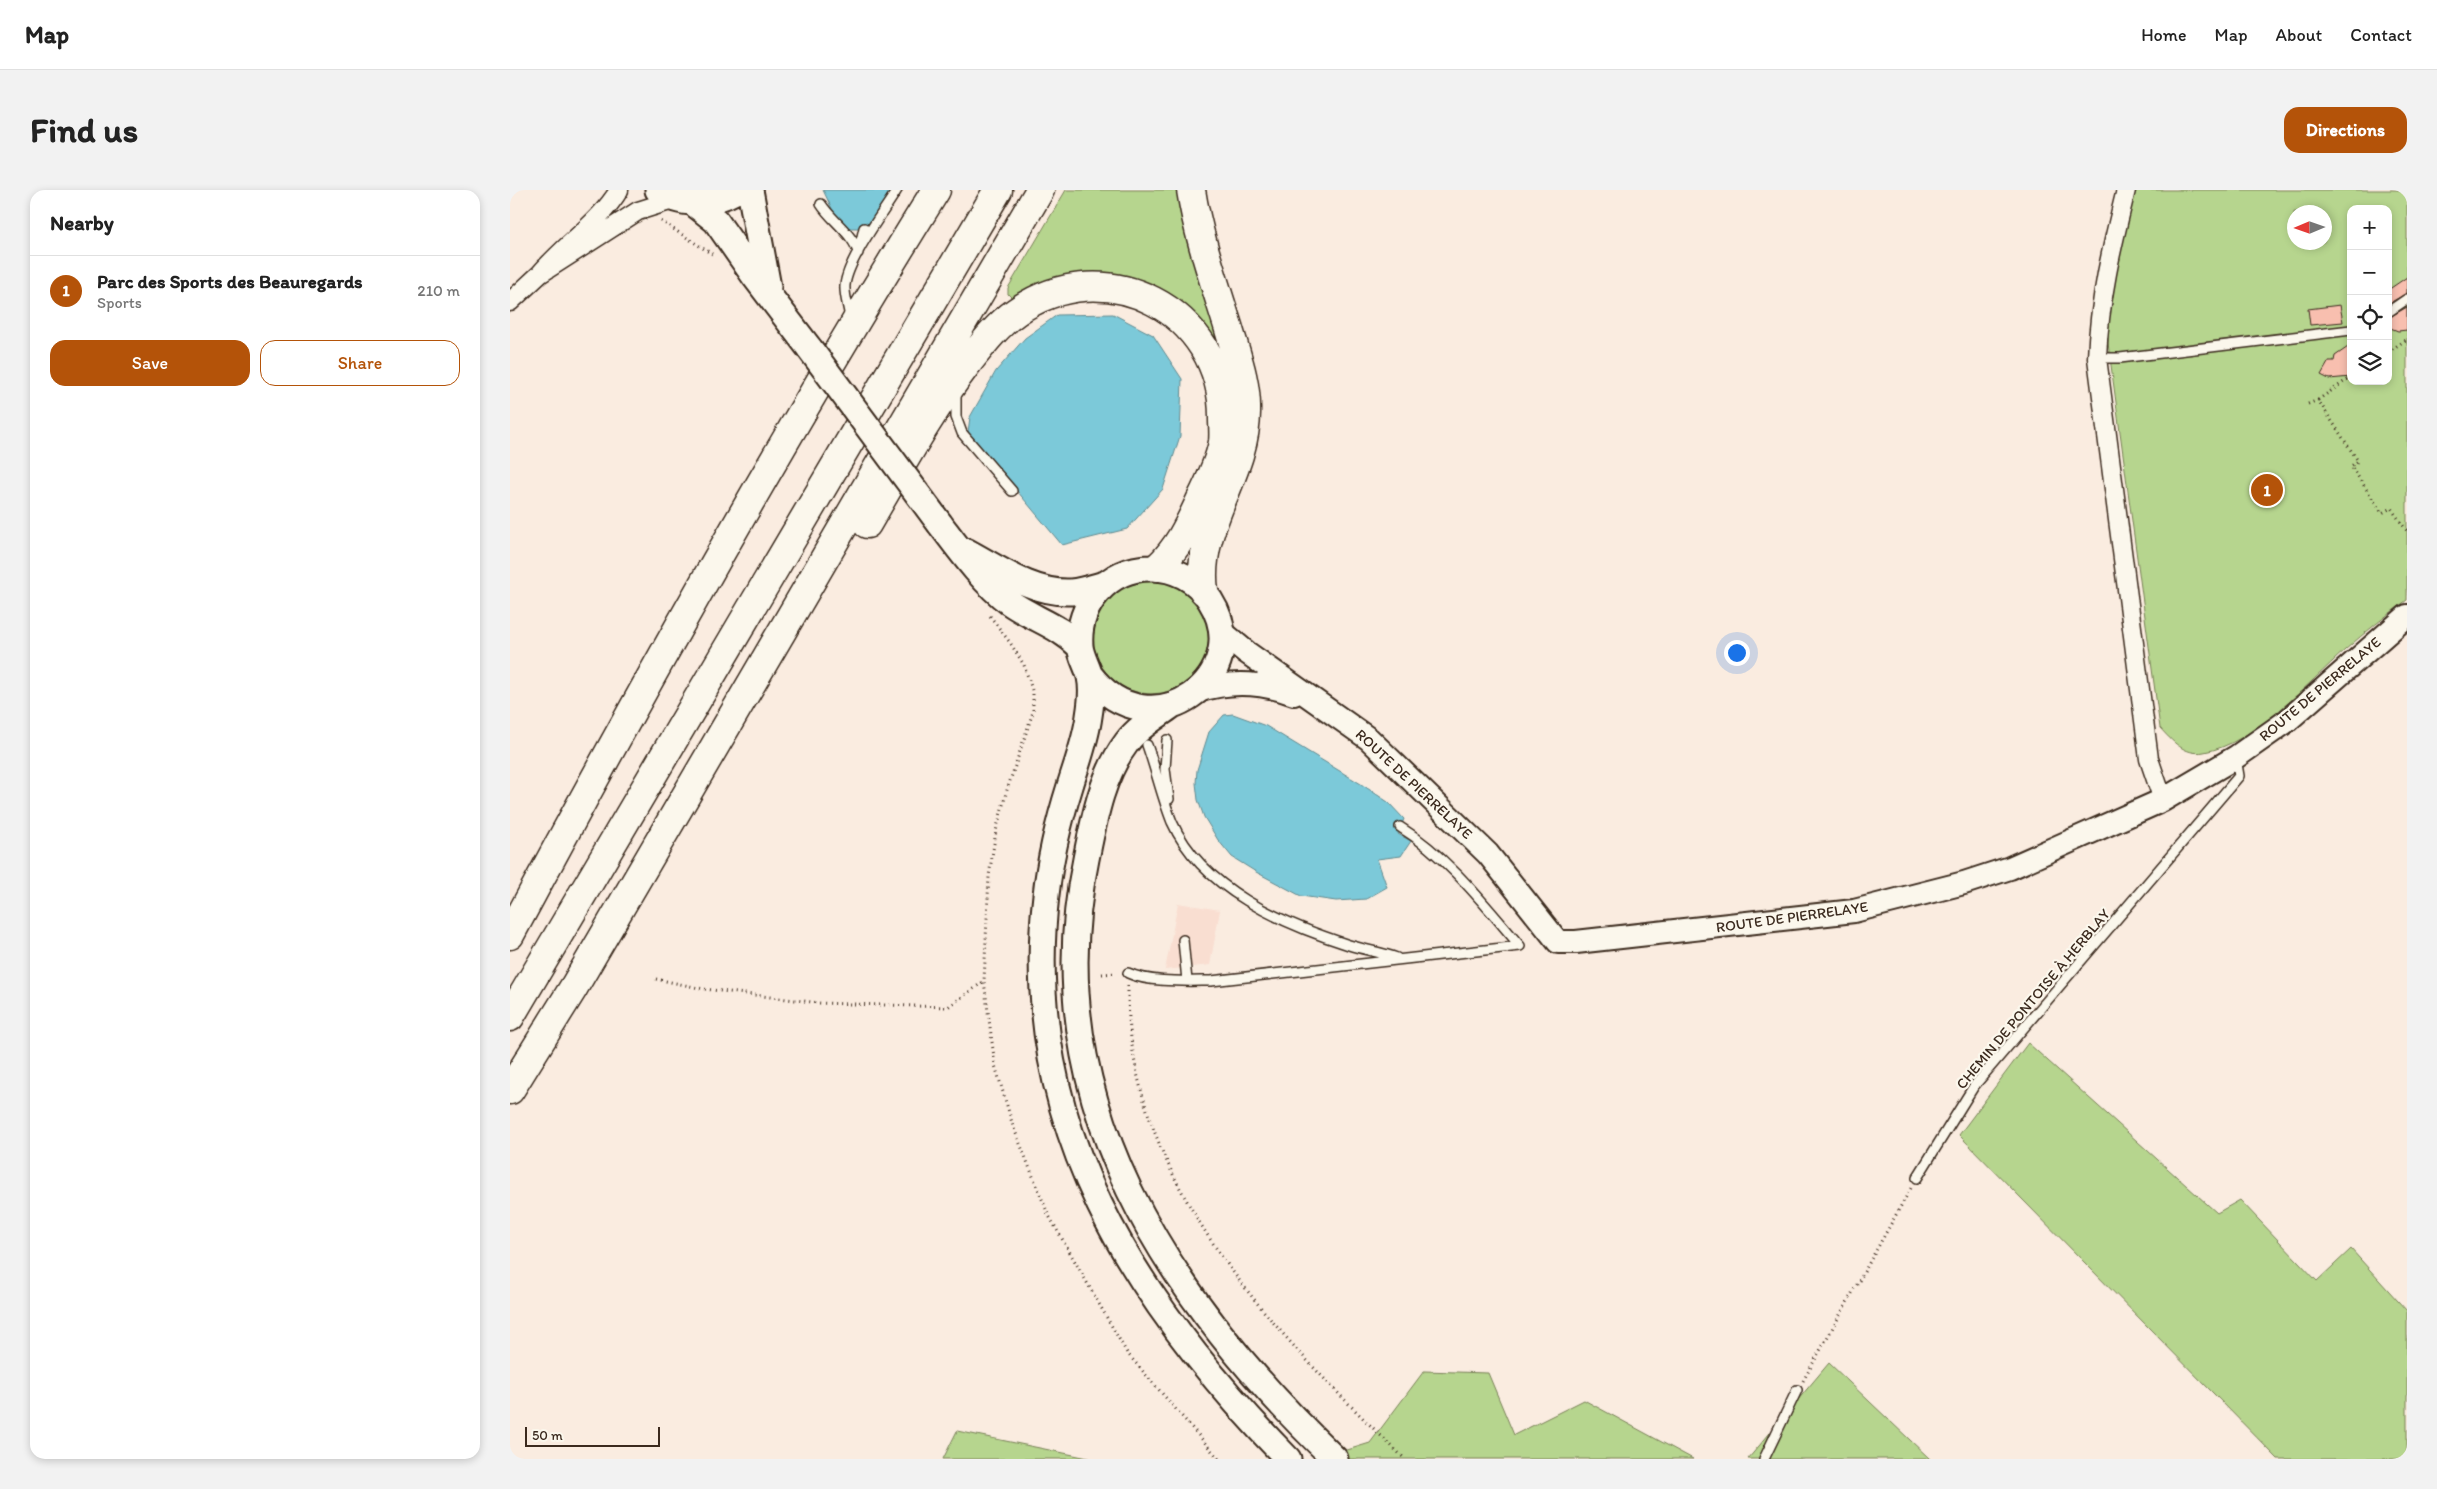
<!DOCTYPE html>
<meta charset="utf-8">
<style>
:root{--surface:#fff;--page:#f2f2f2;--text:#222;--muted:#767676;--line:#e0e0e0;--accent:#b45309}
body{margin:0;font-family:Itim,sans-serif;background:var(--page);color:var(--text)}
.controls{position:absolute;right:15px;top:15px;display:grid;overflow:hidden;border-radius:10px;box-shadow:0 2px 8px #0003}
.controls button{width:45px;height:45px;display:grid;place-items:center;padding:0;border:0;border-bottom:1px solid var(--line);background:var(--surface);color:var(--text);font:25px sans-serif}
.compass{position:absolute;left:1777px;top:15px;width:45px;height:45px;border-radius:50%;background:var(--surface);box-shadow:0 2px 8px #0003;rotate:268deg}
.scale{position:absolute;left:15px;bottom:12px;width:135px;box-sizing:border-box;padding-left:5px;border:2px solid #3b2a1e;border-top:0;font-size:14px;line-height:18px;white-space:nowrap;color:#3b2a1e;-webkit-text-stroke:4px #fbf7ec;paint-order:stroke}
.you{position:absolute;left:1226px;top:462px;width:18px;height:18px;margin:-12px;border:4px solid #fff;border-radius:50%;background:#1a73e8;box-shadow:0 0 0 8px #1a73e833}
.badge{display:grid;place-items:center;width:32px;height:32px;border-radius:50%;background:var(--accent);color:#fff;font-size:16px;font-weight:700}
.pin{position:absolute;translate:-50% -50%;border:2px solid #fff;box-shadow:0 1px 5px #0006}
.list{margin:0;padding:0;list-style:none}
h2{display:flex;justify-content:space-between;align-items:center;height:65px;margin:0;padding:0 20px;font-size:21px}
h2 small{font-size:16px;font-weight:400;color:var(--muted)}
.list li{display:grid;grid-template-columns:32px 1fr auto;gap:15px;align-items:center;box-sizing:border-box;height:70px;padding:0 20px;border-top:1px solid var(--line)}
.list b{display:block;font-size:19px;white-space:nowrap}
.list p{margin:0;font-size:16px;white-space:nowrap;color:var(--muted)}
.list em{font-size:16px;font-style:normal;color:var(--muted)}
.actions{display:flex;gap:10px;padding:15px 20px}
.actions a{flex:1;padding:11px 0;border:1px solid var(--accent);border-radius:15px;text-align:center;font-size:18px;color:var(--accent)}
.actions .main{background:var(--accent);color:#fff}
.icon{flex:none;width:28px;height:28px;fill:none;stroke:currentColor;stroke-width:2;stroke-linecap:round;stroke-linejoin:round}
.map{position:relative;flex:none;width:1897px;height:1269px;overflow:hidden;border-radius:15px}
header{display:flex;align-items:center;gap:30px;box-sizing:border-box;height:70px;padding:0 25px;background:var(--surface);border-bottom:1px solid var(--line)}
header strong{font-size:24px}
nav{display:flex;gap:28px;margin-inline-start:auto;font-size:18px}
.intro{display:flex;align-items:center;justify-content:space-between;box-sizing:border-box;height:120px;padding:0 30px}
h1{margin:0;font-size:35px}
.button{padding:12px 22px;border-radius:15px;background:var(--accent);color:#fff;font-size:18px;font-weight:700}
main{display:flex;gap:30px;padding:0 30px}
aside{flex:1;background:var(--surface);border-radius:15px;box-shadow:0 2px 8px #0003}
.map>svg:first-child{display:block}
.built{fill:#f9ded1}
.green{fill:#b6d58e;stroke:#788056;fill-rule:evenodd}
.water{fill:#7bc9d9;stroke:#61898e}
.building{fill:#f8bfaf;stroke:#3b2a1e}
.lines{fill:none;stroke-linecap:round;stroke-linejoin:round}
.service-casing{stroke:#3b2a1e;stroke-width:12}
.minor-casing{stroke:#3b2a1e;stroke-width:21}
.tertiary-casing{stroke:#3b2a1e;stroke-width:26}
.secondary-casing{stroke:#3b2a1e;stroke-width:29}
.motorway-casing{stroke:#3b2a1e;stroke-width:31}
.path{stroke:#3b2a1e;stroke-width:3;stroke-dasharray:1 4;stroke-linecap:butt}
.service{stroke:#fbf7ec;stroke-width:9}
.minor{stroke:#fbf7ec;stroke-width:18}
.tertiary{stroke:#fbf7ec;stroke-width:22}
.secondary{stroke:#fbf7ec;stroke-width:25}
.motorway{stroke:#fbf7ec;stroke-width:28}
.secondary-bridge-casing{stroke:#3b2a1e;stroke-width:29;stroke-linecap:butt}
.secondary-bridge{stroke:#fbf7ec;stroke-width:25}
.labels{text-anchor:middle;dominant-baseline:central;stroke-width:4.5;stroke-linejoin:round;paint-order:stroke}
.street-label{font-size:15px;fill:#3b2a1e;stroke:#fbf7ec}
</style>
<header>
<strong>Map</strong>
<nav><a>Home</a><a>Map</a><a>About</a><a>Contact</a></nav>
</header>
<div class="intro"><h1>Find us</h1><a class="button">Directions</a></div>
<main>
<aside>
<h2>Nearby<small></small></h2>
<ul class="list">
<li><span class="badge">1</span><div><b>Parc des Sports des Beauregards</b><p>Sports</p></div><em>210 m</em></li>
</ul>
<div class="actions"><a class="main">Save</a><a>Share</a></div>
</aside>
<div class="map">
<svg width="1897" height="1269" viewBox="0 0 1897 1269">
<rect width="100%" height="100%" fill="#faece0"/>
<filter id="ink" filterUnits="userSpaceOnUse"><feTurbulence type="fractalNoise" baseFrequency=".02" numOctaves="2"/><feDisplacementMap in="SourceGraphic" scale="10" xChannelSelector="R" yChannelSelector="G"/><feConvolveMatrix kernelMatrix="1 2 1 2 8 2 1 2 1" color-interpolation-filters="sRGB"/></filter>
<g filter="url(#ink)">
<path class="built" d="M668,713L710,720L700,775L655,780Z"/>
<path class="green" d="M556,0H669L728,212C705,149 696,117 628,93C611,87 590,82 572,85C549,89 525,101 503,109L498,104V98Z
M1623,0H1897V410C1876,426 1855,442 1835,460C1798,493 1744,554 1694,562C1675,566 1662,551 1650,538L1598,153V112ZM1841,19H1878V191H1841ZM1784,22H1814V52H1784Z
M583 446a58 58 0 1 1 116 0a58 58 0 1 1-116 0Z
M1518,853L1707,1023L1730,1010L1807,1091L1841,1059L1897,1121V1269H1768L1449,945Z
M1319,1173L1420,1269H1238Z
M914,1181L978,1183L1004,1245L1074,1210L1183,1269H808L860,1253Z
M447,1241L583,1269H433Z"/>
<path class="water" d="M313,0H387L363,38H337L325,25Z
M603,124L643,145L672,189L670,246L653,299L617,339L552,355L458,242L460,227L486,181L515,148L547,125Z
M723,524L756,536L851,594L878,612L894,629L888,644L901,651L891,666L867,669L877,697L856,709L826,711L791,706L746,682L722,667L708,650L694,627L688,610L686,593L687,580L699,542L714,525Z"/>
<path class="building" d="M1897,87V103L1878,114V100Z
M1830,115L1833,132L1800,135L1798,119Z
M1897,117V140L1888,141L1878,137V128Z
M1841,155V187L1819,189L1811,185L1819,171H1824L1825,166Z"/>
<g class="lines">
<defs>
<path id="service" d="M311,14C321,30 345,46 348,63
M350,55L354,38
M1878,122L1897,109
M340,129C339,118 334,106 335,95C338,69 373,23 387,0
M1587,168H1610L1841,140
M446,203V227L452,243L502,301
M657,550L655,579L659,609
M637,555C646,580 652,607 662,632C692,699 773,734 839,755C855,760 871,762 887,768
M890,637C937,666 975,715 1010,756
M673,750L677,791
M618,783C639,793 678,791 701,791L1010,756
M1407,988L1464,896L1729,586L1726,568
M1254,1269L1287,1200"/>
<path id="minor" d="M109,0C90,32 54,55 30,84L128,21L166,9
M1616,0C1602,56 1589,110 1587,168L1639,569L1653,610
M0,112L30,84"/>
<path id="tertiary" d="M711,441L736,462L859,549L978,664L1048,752H1066L1344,721L1454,693L1500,678L1653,610L1726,567L1777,531L1897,426
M688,501C721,490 752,492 784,504"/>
<path id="secondary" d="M148,0C172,18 202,14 227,0
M240,0L258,97
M182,12L206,31L245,87L300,159
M430,334C449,359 474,394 499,412C523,429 550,436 570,457
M456,361C488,378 523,404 561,402C572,401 584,397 595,394
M580,485C641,565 748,485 700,410C687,390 664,377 640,378C598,378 567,415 570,456C571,467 578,477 580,487C583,500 581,514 579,526C576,550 567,573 560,596C549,631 540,668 536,705C509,935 625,1112 778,1269
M661,516C646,527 628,537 617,552C592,585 584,629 576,669C525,910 659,1110 825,1269"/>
<path id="motorway" d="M681,0C688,46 704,91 718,136C726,164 737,192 736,222C736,286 685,335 694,401
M357,334C389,280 419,224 457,174C472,155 486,136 506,122C595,59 714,120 713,229C713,236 714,245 713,252C710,270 698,295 690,311C678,337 668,358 648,377
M0,745C135,493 275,243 426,0
M0,827L488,0
M0,900L64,797L530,0"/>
</defs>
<use href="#service" class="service-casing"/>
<use href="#minor" class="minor-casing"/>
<use href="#tertiary" class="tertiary-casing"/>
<use href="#secondary" class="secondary-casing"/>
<use href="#motorway" class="motorway-casing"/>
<path class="path" d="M151,31L202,64
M1878,162L1897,149
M1808,210L1841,187
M1798,214L1808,210L1848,271L1841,276L1872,323L1881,318L1897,341
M480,426L501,454L514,475L523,503V522L497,600L486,641L479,686L474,791L485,875L503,936L538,1024L617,1163L709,1269
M592,784L606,783
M146,789L194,799L310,813L438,817L473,792
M618,796C616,992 764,1143 895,1269
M1293,1191L1401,998"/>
<use href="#service" class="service"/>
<use href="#minor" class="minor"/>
<use href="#tertiary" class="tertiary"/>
<use href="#secondary" class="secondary"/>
<use href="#motorway" class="motorway"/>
<defs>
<path id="secondary-bridge" d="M300,159L430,334"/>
</defs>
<use href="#secondary-bridge" class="secondary-bridge-casing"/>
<use href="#secondary-bridge" class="secondary-bridge"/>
</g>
</g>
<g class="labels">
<g class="street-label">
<text transform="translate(1810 499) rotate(-40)">ROUTE DE PIERRELAYE</text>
<text transform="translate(904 594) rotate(43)">ROUTE DE PIERRELAYE</text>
<text transform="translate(1282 727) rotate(-8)">ROUTE DE PIERRELAYE</text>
<text transform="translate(1523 809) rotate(-50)">CHEMIN DE PONTOISE À HERBLAY</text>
</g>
</g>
</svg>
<div class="controls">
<button>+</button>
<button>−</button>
<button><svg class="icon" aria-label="locate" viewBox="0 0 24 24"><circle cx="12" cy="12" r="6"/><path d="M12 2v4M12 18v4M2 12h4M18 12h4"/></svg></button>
<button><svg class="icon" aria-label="layers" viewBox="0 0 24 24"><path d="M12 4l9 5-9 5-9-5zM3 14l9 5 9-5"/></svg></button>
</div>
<svg class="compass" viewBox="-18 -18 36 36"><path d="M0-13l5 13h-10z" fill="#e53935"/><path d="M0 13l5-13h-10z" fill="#767676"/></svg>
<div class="scale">50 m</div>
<div class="you"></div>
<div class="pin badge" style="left:1757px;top:300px">1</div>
</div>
</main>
